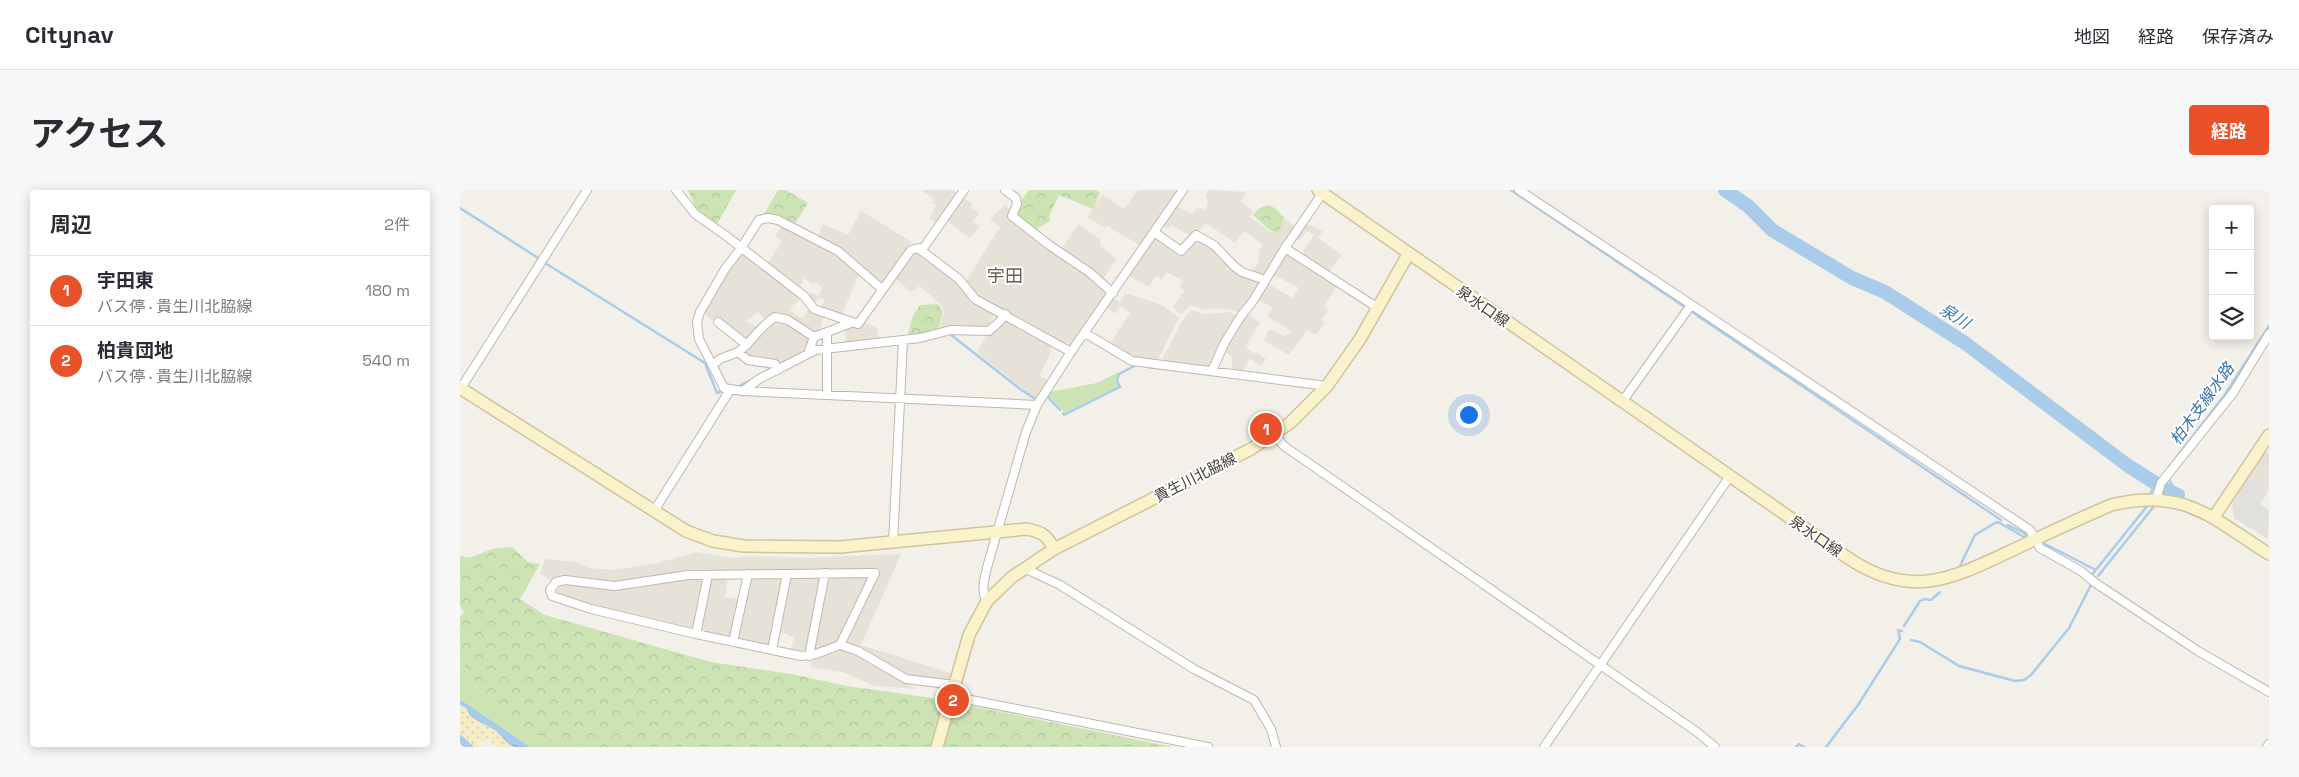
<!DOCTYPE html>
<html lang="ja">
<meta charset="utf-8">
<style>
:root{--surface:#fff;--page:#f7f7f7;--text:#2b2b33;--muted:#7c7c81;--line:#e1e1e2;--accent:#e95129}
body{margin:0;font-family:"Space Grotesk","Noto Sans JP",sans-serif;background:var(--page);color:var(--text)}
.controls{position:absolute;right:15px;top:15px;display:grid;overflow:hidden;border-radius:5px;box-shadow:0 2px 12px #0003}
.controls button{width:45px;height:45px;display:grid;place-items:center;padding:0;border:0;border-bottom:1px solid var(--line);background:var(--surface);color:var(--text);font:25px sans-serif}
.you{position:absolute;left:1008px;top:224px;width:18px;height:18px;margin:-12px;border:4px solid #fff;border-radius:50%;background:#1a73e8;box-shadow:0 0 0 8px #1a73e833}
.badge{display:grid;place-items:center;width:32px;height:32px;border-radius:50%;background:var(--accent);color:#fff;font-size:16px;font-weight:700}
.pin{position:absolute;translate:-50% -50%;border:2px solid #fff;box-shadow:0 1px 5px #0006}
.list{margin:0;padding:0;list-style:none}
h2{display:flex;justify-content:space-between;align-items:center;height:65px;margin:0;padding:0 20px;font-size:21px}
h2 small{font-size:16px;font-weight:400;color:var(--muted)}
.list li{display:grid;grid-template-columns:32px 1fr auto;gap:15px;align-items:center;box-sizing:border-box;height:70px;padding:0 20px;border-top:1px solid var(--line)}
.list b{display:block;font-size:19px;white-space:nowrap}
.list p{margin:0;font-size:16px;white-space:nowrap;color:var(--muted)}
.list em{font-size:16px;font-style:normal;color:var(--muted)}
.icon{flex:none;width:28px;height:28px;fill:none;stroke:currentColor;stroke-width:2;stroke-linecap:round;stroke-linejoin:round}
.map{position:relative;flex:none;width:1809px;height:557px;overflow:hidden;border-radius:5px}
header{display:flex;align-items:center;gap:30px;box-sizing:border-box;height:70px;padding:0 25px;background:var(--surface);border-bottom:1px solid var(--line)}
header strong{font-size:24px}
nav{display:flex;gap:28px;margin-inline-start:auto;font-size:18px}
.intro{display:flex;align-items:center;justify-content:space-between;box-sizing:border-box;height:120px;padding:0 30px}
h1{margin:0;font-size:35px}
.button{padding:12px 22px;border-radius:5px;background:var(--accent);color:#fff;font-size:18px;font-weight:700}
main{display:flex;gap:30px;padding:0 30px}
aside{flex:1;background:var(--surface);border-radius:5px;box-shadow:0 2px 12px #0003}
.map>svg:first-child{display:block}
.residential{fill:#e6e2d7}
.green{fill:#cce4b4}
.forest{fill:url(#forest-crowns)}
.sand{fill:url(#sand-dots)}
.parking{fill:#e2e0dd}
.water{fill:url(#water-ripples)}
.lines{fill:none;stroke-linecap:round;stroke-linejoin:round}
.stream{stroke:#aacceb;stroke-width:2.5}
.river{stroke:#aacceb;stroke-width:14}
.street-casing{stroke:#beb8ac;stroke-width:10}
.secondary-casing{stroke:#cfc59b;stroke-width:14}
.street{stroke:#fff;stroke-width:8}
.secondary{stroke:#faf2cb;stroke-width:11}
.labels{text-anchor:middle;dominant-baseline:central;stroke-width:4;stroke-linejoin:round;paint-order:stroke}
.street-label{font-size:15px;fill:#464138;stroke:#fff}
.water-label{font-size:16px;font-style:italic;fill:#3974aa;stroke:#fff}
.quarter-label{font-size:18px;fill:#685f50;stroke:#fff}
</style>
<header>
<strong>Citynav</strong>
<nav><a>地図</a><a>経路</a><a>保存済み</a></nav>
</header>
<div class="intro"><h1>アクセス</h1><a class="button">経路</a></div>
<main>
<aside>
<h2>周辺<small>2件</small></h2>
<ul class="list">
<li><span class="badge">1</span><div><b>宇田東</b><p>バス停 · 貴生川北脇線</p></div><em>180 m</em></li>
<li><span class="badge">2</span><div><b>柏貴団地</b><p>バス停 · 貴生川北脇線</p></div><em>540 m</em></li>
</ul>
</aside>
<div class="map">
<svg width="1809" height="557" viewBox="0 0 1809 557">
<defs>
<pattern id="forest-crowns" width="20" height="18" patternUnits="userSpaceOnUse" patternTransform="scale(1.25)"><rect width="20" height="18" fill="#cce4b4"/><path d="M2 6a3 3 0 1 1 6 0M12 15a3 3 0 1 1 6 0" fill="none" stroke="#b1c59c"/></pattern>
<pattern id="sand-dots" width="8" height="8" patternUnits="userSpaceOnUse" patternTransform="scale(1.25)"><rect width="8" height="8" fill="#f4edc7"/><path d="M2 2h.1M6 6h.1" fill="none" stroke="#d3ccac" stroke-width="1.8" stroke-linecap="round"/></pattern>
<pattern id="water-ripples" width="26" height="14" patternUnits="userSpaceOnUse" patternTransform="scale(1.25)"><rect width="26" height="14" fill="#aacceb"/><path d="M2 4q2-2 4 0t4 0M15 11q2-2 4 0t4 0" fill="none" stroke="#8ca7bf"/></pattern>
</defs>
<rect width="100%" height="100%" fill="#f3f0e9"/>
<path class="residential" d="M461,0H492L499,4L479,35L469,28L477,15L472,13L473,9Z
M678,0H718L681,56L647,36L645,38L627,27L642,5L664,19Z
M749,0L786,2L781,12L793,21L790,27L812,43L823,27L835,37L804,88L792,83L799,71V60L803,55L784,41L775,53L746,33L732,47L712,35L708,39L701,35L715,15L731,24L738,17L745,20L748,13L746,6Z
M502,7L512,14L511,17L519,23L513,32L519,36L510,48L487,31Z
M545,15L551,21L547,25L607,71L626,82L649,102L613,154L598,152L514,106L508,99L506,91L540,37L530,29Z
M401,21L452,52L423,95L357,49L363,34L388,45Z
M844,33L863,41L858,48L882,65L868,83L840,66L854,45L847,41L838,51L834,49Z
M323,34L358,56L375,62L399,83L382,125L361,118L365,110L359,107L354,115L348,107L351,102L359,106L362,98L355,92L353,94L344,88L339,99L307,74L322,52L315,46Z
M619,34L640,49V55L656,69L642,91L600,61Z
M694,47L721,64L736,48L802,91L793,109L781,122L757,118L744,120L731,115L721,125L713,117L725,100L719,97L724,91L707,82L702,89L695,86L689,97L667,85Z
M455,61H458L535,122L528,138L479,140L484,122L481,115L460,96L451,102L434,87Z
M827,61L877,96L864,117L868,120L861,130L864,132L857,145L847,140L829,165L804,151L809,139L825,146L831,141L807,126L813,118L797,109L806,92L832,108L839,98L811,83Z
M280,64H287L343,108L333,115L330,120L343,129L349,117L364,125L359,143H353L314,126L305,129L298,122L286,131L299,138L290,150L259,129L255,133L244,123L257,96Z
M666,103L702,115L719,128L697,171L677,169L651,152L670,123L660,116L655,124L646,117L652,107L660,112Z
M731,120L744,124L770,122L777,125L751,176L701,171L722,131Z
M786,123L800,132L786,157L794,164L796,162L806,169L801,176L790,169L782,181L772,179V167L763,160Z
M547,127L593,154L588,169L579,186L590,191L577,208L573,207L517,162L527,144Z
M319,128L349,146L345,161L321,174L289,169L282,162L308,132Z
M404,132L417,138L419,150L386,153L385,139L400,137Z
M1799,272L1809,279V302L1788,288Z
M237,362L271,368L292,366L347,368L441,364L401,455L494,484L492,488L478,491L440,483L387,453L386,449L421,381L419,379L229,381L155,393L98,386L90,390L80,384L85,369L117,372L130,378L154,380L197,373Z
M318,386L322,391L311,452L306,455L279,448L277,444L290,387Z
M406,386L409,389L377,451L369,456L353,460L368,387Z
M268,387L265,407L280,409L272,445L269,447L243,442L240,438L250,391L253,389Z
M359,387L362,389L347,459L344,461L331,459L334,447L318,441L329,388Z
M227,388L240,389L243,398L233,438H225L136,417L96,404L98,392L155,400Z
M382,461L396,465L456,499L415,496L382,482L351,477V471Z"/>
<path class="green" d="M659,182L656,191L658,197L605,223L589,206V202L637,193Z
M0,469L23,506L104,555H120L122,557H70L0,510Z"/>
<path class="forest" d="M228,0H276L257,34L236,19Z
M318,0H326L348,13L334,35L319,27L304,24Z
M569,0H636L640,3L633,19L599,5L589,26L590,31L575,40L556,24L561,11Z
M807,15L813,17L824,27L819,42L811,41L793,25L798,19Z
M478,114L483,122L478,140L450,145L448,143L453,126L460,115Z
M52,357L68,372L80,374L60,409L85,425L251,472L331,484L387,496L472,508L713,557H122L120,555H104L57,536L23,506L0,469V426L4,423L0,415V366L10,368L32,359Z"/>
<path class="sand" d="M0,515L6,518C11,531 26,533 37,542C43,546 48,552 54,557H36L27,548L25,552L14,549L26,557H14L0,543Z"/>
<path class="parking" d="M1805,262L1809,264V279L1799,272Z
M1788,288L1808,301L1800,314L1809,320L1808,349L1774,328L1772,314Z"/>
<path class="water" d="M0,510L10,516L70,557C65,557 58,557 54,557C46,554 42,546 36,541C25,533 11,532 6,518L0,515Z
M0,543L1,545L14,557H0Z"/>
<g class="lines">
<path class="stream" d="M1051,0L1541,330
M0,18L78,68
M85,73L245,173L257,203L260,202
M490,144L560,199L577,210
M688,177L700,178
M281,195L295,188
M586,207L587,206L600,220
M603,223L604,225L660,197L657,191L659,184L678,174
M1709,277L1764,206L1809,136
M1708,288L1715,300L1713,304
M1691,302L1696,293
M1729,323L1739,327
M1548,335L1566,344
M1583,353L1636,380
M1586,357L1610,371
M1499,378L1515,345L1535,333L1538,332L1564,347L1567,345
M1631,386L1688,315
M1638,386L1695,315
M1444,436L1460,411L1464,409L1471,410L1480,402
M1451,450L1460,452L1499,476L1555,491L1564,490L1571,485L1609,438L1631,395
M1336,557L1339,554L1344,557
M1366,557L1398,515L1440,449L1438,440L1442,441"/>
<path class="river" d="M1265,0L1288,16L1312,40L1392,88L1425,102L1505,153L1667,275L1697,294
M1705,299L1718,305"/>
<defs>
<path id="street" d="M216,0L235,24L265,45L344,106L354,119L398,134L451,60L458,58L499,89L515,109L611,162
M545,0L556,8L557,14L552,26L589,55L629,82L653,103
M1059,0L1570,340L1580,358L1621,381L1634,392L1738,461L1809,502
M694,42L721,61L736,45L754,55L774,76L782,82L805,90
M825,58L918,118
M462,60L504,0
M258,132L287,155
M391,133L354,147L348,164L299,189L283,201L264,198L239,149L237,132L240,122L265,79L281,58L299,30L308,28L318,30L378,61L422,99
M625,143L672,171L867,196
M278,162C292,152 300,136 315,127L328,130L354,147
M348,164L356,160L460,148L491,140L529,141L540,131L545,124
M253,175L260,169L278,162L288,170L315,174L318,180
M752,181L765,152L781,126L793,111L825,58L864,1
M1,198L127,0
M283,201L577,215
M367,205V143
M1162,212L1231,115
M814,244L824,256L1237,542L1255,557
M1696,309L1701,293L1773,203L1809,144
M194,321L270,200
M433,353L443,150
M564,378L600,395L734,479L794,510L811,539L816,557
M415,383L380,455L356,464L341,466L236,444L131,419L92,406L90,400L96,392L105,390L155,396L228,385Z
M527,411C520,400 525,386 528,374L566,242L577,215L611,162L723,0
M236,444L248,385
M273,452L288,384
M380,455L398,461L446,489L495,495
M312,460L327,384
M349,466L365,383
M491,506L748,557
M1084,557L1270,286
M1807,557L1809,554"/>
<path id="secondary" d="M858,0L1388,368C1453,411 1493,388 1557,358C1588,343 1619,329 1651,315C1724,297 1752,328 1809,364
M0,198L226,341L253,351L284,356L380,357L567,339C582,342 587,345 594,359
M1754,327L1809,245
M477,557L509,445L527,411L552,387L594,359L791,259L830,233L867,196L900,149L949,63"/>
</defs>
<use href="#street" class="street-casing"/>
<use href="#secondary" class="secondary-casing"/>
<use href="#street" class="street"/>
<use href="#secondary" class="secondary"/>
</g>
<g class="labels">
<g class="street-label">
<text transform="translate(1023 116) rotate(35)">泉水口線</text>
<text transform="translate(735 287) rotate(-27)">貴生川北脇線</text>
<text transform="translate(1356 346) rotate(35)">泉水口線</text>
</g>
<g class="water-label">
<text transform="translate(1495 126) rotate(32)">泉川</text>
<text transform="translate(1742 214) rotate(-54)">柏木支線水路</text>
</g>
<g class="quarter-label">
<text x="545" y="85">宇田</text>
</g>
</g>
</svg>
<div class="controls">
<button>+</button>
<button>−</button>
<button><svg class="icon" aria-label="layers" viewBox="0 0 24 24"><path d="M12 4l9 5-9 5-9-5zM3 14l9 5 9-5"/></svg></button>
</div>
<div class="you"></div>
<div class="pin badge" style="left:806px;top:239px">1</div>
<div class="pin badge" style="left:493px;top:510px">2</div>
</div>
</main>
